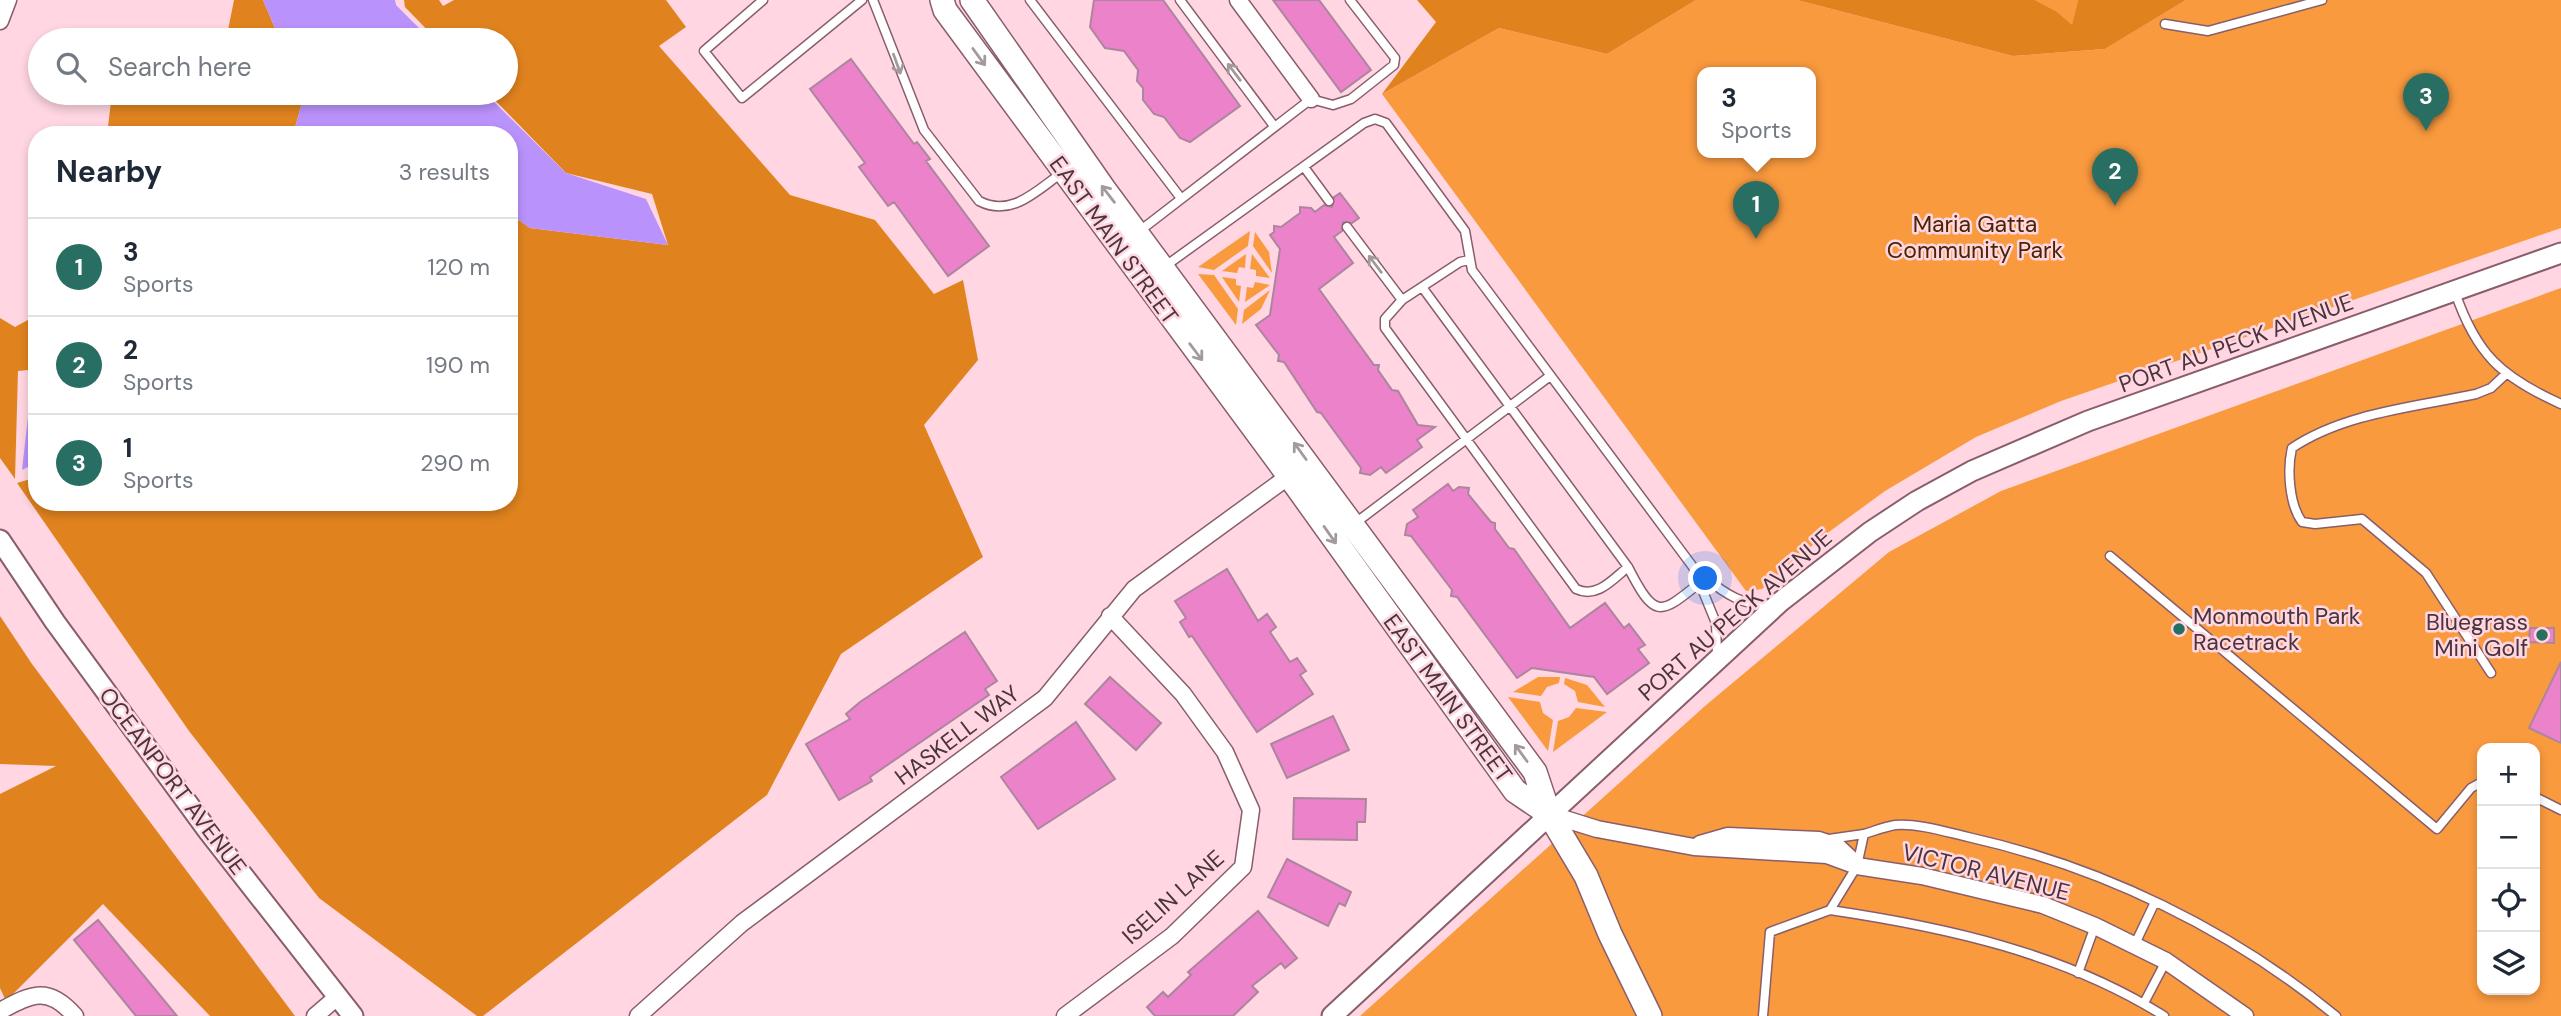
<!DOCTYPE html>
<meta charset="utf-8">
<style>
:root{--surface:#fff;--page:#f6f6f7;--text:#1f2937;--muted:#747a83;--line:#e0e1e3;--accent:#296e63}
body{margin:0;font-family:"DM Sans",sans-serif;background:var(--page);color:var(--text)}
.controls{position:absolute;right:21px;bottom:21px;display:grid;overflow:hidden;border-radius:14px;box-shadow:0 4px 10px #0003}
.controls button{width:63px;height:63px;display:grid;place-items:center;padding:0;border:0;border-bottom:2px solid var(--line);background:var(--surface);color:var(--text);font:35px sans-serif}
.you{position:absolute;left:1706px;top:579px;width:24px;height:24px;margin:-18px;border:5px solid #fff;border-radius:50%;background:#1a73e8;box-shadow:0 0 0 10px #1a73e833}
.badge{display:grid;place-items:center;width:46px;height:46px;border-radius:50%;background:var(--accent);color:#fff;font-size:23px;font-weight:700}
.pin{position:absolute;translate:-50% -58px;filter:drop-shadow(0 2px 4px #0008)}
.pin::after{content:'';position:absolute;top:37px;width:24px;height:21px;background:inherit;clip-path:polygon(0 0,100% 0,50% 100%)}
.popup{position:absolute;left:1697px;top:67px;width:119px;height:91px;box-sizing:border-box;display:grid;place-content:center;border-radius:14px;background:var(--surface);filter:drop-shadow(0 2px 5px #0005);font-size:23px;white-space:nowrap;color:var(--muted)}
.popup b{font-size:26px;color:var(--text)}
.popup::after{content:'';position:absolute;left:50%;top:100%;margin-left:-14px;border:14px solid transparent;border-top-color:var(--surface)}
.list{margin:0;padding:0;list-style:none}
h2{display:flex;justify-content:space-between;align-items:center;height:91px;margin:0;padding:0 28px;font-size:30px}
h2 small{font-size:23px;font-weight:400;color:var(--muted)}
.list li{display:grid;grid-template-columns:46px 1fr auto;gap:21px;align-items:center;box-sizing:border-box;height:98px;padding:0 28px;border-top:2px solid var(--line)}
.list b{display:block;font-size:26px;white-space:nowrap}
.list p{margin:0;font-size:23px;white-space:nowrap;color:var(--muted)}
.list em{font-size:23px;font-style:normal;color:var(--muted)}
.icon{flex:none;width:38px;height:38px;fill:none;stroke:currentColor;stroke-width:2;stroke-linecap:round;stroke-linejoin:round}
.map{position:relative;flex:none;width:2561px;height:1016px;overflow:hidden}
.search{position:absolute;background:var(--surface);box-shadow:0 4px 10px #0003;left:28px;top:28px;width:490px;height:77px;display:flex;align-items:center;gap:18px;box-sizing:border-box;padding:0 24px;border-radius:38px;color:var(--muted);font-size:26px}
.panel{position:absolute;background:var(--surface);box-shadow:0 4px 10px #0003;left:28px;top:126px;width:490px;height:385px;border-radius:28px}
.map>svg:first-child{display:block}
.green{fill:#f99a3f;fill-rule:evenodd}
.forest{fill:#e0831f}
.water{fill:#ba92fc}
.building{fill:#eb82ca;stroke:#ac859e;stroke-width:2}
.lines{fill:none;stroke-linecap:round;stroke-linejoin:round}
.service-casing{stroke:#895e6a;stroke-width:11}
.minor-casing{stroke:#895e6a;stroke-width:19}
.tertiary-casing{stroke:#895e6a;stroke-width:23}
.secondary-casing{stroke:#895e6a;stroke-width:26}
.service{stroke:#fff;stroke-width:8}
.minor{stroke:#fff;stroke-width:16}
.tertiary{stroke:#fff;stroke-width:19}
.secondary{stroke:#fff;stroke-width:23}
.oneway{stroke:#a49a9d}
.poi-dot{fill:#296e63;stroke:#ffd6e1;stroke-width:2.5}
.labels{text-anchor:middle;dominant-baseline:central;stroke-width:5;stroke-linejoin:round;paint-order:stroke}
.park-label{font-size:23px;fill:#4a2500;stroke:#ffd6e1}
.street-label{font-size:23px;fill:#49353b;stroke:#ffd6e1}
.poi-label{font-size:23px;fill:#49353b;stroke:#ffd6e1;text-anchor:start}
</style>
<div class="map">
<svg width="2561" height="1016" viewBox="0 0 2561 1016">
<rect width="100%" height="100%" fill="#ffd6e1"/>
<path class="green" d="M1696,0H1797L2013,56L2105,49L2186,0H2561V228L2061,401L1976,437L1885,491L1822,537L1762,589L1746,591L1382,94L1499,28L1607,54ZM1702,73H1810V153H1702Z
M2035,0H2078L2072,26L2056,11Z
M1250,231L1248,246L1214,270L1198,267Z
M1255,232L1269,252L1272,273L1253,246Z
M1246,254L1245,268L1239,267L1237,273L1222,271Z
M1252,254L1270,278L1256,276V270L1250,269Z
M1198,274L1214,275L1238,309L1236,325Z
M1222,277L1236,279V285L1241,286L1239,302Z
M1255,282L1270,285L1245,302L1247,287L1253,288Z
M2561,288V1016H1360L1705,706L1889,552L2001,491ZM2482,748H2535V990H2482Z
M1270,290L1261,309L1242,324L1244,310Z
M1538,677H1560L1559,683L1547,687L1541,696L1513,692Z
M1565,678L1587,685L1605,707L1578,702L1575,691L1564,684Z
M1508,697L1540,702L1543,713L1553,720L1548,751Z
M1576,708L1607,712L1553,752L1558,721L1569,717Z"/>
<path class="forest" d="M234,0H263L280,40H226Z
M404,0H439L443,6L454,0H666L686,27L659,46L790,195L875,220L934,294L963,280L978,360L924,425L983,557L841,654L767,795L483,1016H477L319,898L189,731L17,483L37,477V502H509V213L530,228L668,245L652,194L566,173L488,93H506V40H437L405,7Z
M1417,0H1696L1607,54L1499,28L1382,94L1436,22Z
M1797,0H2035L2056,11L2072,25L2078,0H2186L2105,49L2013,56Z
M112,93H185L212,103L215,93H301L303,99L293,135H107Z
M37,315V369L18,371L15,479L0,458V318L15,327Z
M0,616L32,664L295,1016H210L103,904L6,1001L0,988V794L56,766L0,764Z"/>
<path class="water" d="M263,0H395L396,5L431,40H280Z
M301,93H485L566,173L646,199L668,245L530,228L509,213V135H293L303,99Z
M37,393V462L22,470L30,399Z"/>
<path class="building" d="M1094,0H1163L1240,106L1190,142L1180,138L1164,117L1154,114L1143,100V88L1137,81L1138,70L1124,51L1105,48L1090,27Z
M1273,0H1319L1371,70L1341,92Z
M851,59L914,144L917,142L930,159L926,161L989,246L948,276L894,202L888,206L859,167L865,163L810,89Z
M1340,193L1359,218L1352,223L1343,222L1342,231L1334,237L1353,263L1319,289L1374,365H1379L1378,370L1392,390L1398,391L1418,425L1435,427L1417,440L1422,447L1386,473L1381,467L1370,475L1360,473L1361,468L1321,413L1317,412L1284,362L1278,361L1279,355L1256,325L1270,315L1280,249L1270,235L1274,232V226L1281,227L1300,213V207L1311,208L1315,212L1324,205L1332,207L1334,197Z
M1448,484L1453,491L1459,487L1469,488L1468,494L1491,522L1495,523V529L1509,548L1514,549L1570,628L1605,603L1624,628L1629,624L1645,645L1638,649L1649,663L1607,694L1594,677L1532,668L1517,678L1457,597L1451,596L1452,590L1411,536L1405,535L1407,524L1418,517L1413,510Z
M1227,569L1258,621L1267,614L1276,627L1270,632L1290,662L1297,658L1306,671L1300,675L1313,694L1257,732L1192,636L1189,637L1180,622L1186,618L1175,601Z
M2530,628H2554V643L2529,642Z
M965,632L997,681L985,689L989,695L870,777L872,781L839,800L806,744L850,719L846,714L860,702Z
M2561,662V743L2529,728Z
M1110,677L1161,723L1136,750L1085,704Z
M1333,716L1349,750L1287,778L1271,744Z
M1076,722L1115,779L1038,829L1001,777Z
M1294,798L1366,799L1365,822H1357V840L1293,839Z
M1287,859L1351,892L1345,906L1339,903L1328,926L1268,897Z
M1258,911L1297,958L1285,968L1281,963L1252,986L1258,992L1233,1016H1155L1147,1007L1163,992L1168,997L1191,975L1188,972Z
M98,920L177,1016H136L74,940Z"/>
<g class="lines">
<defs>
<path id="service" d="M763,0L704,51L742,98L862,0
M873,0L924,130L979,201C1012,218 1037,190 1063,172
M1030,0L1180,197
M1180,0L1274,126
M2165,24L2208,31L2322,0
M1304,167L1329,201
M1347,227L1402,300
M1137,233L1311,99L1333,105L1351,99L1394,65L1395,58L1350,0
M1469,260L1460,262L1402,300L1385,319V328L1576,589C1597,599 1613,579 1628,567
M1164,267L1364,123L1375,119L1386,123L1465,231L1472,270L1693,567L1716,623L1717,654
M1422,287L1628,567C1657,624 1661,613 1706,578
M2455,292C2476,354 2501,377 2561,404
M1354,524L1550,376
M2110,556L2437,829L2471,788L2482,782
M1703,576C1724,593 1745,608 1773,604
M2491,673L2426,573L2362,519L2315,524L2302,522C2289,504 2287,469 2292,448C2344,413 2415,407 2476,394L2491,388L2507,373
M2535,797L2561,810
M1829,839L1864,834
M1830,910C1945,927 2064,953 2164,1016
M2134,946L2155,902
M2078,973L2095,926
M2144,1003L2166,961
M1763,1016L1770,932L1830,910L1857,866L1864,834C1874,831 1884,827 1895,825C1917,823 1946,832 1968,837C2102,867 2230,929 2336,1016"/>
<path id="minor" d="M1238,0L1311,99
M0,21L8,0
M1549,814L1597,829L1694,847L1827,855L1857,866L1922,876L2043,905L2095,926L2166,961L2245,1016
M1700,844L1728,836L1819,840L1837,846L1853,861
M0,1011C32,994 48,985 75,1016
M315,1016L336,998
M638,1016L742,923L1045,698L1134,589L1289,476
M1065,1016L1172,936L1243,867L1251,810L1225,752L1183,694L1110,616"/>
<path id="tertiary" d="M0,540L55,622L208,831L353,1016
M1332,1016L1780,602L1870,532L1917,501L1972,471L2088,421L2561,253"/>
<path id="secondary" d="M942,0L945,10L1289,476L1515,791L1549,814
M972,0L1104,189L1535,772L1549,814L1586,876L1610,934L1650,1016"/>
</defs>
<use href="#service" class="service-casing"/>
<use href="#minor" class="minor-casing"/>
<use href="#tertiary" class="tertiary-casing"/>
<use href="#secondary" class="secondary-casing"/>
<use href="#service" class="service"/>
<use href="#minor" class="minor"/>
<use href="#tertiary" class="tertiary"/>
<use href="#secondary" class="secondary"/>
</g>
<defs><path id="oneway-shaft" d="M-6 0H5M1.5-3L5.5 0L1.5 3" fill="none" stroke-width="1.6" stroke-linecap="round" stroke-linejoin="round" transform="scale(1.75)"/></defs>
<g class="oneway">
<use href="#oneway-shaft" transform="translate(979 57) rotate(54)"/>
<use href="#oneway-shaft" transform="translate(897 64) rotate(70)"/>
<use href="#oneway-shaft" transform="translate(1234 72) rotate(-127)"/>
<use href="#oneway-shaft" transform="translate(1108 194) rotate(-128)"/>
<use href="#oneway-shaft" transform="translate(1375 264) rotate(-127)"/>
<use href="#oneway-shaft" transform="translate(1196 352) rotate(53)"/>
<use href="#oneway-shaft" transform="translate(1300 451) rotate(-126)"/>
<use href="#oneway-shaft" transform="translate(1330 535) rotate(55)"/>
<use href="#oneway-shaft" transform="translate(1521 753) rotate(-126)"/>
</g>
<g class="poi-dot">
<circle cx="2179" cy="629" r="7"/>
<circle cx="2542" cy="635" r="7"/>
</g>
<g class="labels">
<g class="park-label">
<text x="1975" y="224">Maria Gatta<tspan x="1975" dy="26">Community Park</tspan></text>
</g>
<g class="street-label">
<text transform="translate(1114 240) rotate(54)">EAST MAIN STREET</text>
<text transform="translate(2236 343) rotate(-20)">PORT AU PECK AVENUE</text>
<text transform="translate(1735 615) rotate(-41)">PORT AU PECK AVENUE</text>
<text transform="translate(1448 698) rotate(54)">EAST MAIN STREET</text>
<text transform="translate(957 735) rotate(-37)">HASKELL WAY</text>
<text transform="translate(173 781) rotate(53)">OCEANPORT AVENUE</text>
<text transform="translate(1986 872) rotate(14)">VICTOR AVENUE</text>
<text transform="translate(1173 897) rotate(-42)">ISELIN LANE</text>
</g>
<g class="poi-label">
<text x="2193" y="616">Monmouth Park<tspan x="2193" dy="26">Racetrack</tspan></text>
<text x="2528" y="622" text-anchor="end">Bluegrass<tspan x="2528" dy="26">Mini Golf</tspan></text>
</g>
</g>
</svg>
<div class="controls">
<button>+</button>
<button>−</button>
<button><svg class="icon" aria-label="locate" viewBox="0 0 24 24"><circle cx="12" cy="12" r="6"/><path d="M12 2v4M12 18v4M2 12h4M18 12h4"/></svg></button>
<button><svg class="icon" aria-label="layers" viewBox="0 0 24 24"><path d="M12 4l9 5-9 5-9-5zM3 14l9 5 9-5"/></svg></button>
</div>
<div class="you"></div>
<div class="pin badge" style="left:1756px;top:239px">1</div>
<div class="popup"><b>3</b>Sports</div>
<div class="pin badge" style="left:2115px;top:206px">2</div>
<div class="pin badge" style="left:2426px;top:131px">3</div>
<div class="search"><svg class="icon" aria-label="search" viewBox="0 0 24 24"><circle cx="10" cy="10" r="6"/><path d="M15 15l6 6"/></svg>Search here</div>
<section class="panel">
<h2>Nearby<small>3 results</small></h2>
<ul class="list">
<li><span class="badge">1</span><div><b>3</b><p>Sports</p></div><em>120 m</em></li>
<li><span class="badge">2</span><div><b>2</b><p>Sports</p></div><em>190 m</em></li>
<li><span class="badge">3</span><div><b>1</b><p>Sports</p></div><em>290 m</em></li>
</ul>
</section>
</div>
